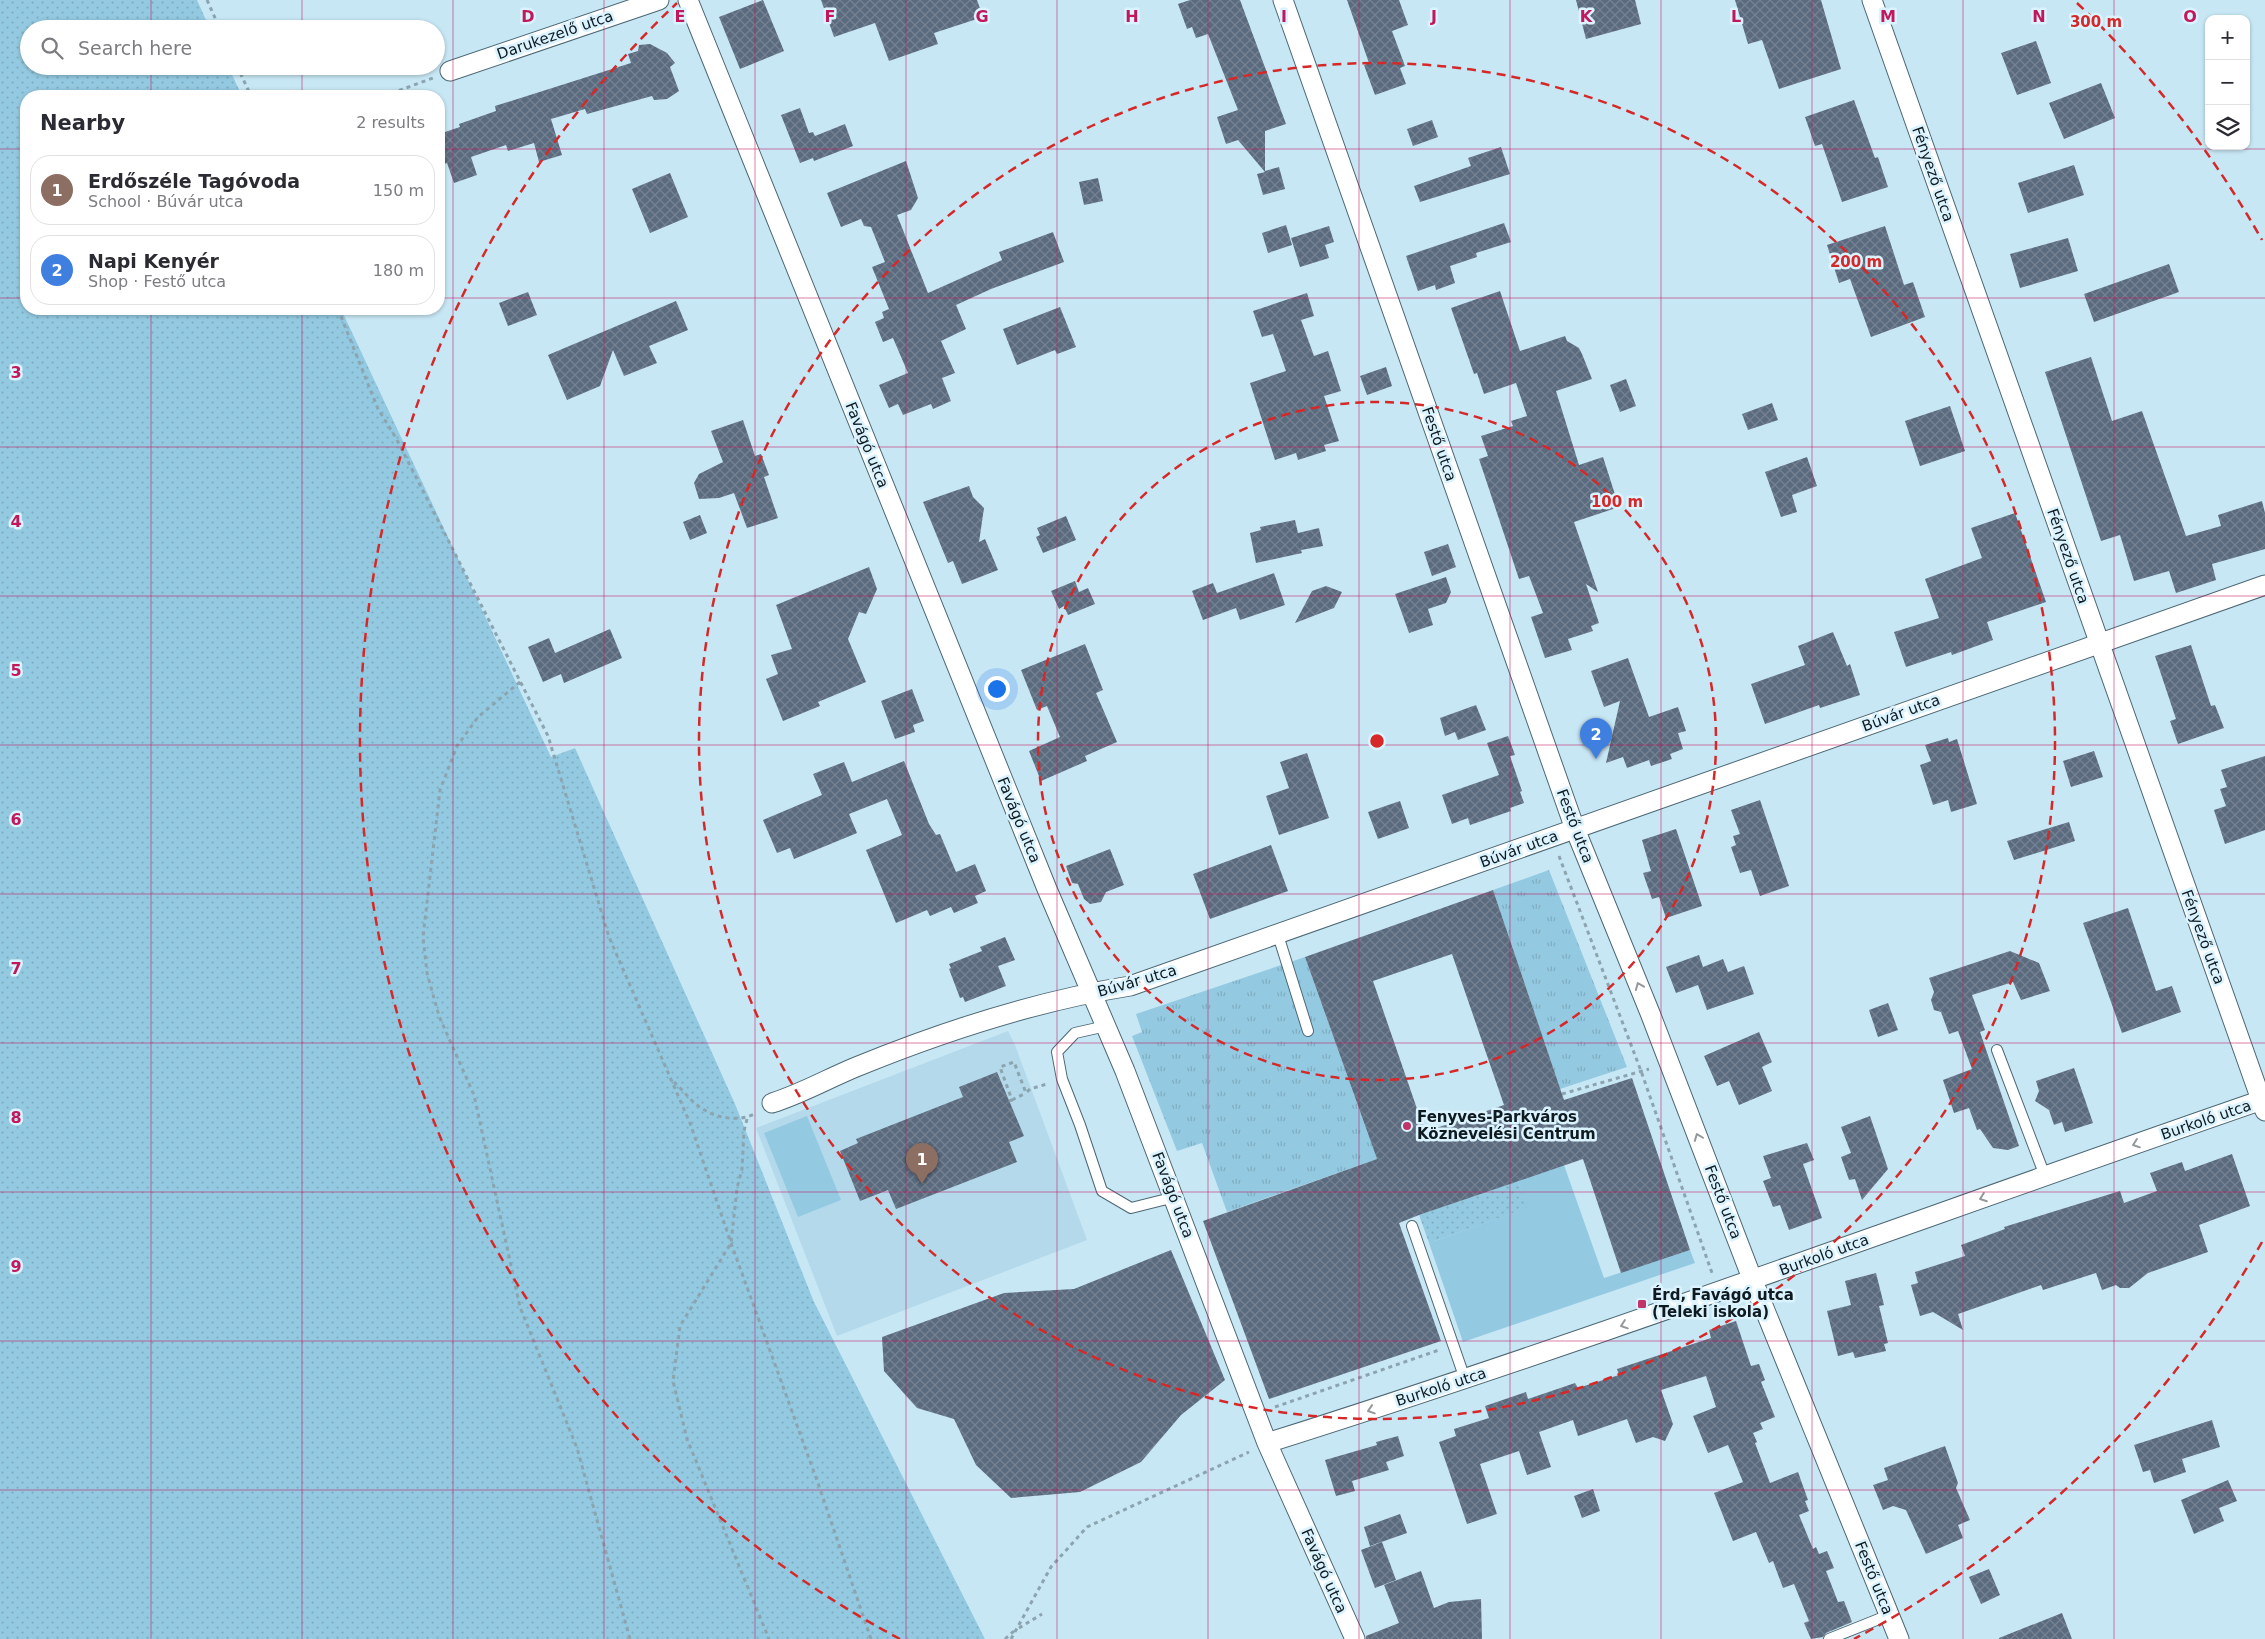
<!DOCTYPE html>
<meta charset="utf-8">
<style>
:root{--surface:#fff;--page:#f7f7f7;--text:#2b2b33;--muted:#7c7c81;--line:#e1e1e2;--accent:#2563eb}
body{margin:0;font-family:"DejaVu Sans",sans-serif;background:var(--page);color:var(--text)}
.controls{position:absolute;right:15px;top:15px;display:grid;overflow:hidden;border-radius:10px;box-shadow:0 1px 4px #0004}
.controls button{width:45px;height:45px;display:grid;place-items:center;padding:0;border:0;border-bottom:1px solid var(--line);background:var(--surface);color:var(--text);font:25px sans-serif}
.you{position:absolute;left:996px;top:688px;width:18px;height:18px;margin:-12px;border:4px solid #fff;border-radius:50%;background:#1a73e8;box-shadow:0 0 0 8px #1a73e833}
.badge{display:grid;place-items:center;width:32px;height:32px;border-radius:50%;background:var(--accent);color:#fff;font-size:16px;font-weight:700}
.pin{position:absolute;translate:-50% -41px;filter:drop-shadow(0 1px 2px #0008)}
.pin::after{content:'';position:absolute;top:26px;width:18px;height:15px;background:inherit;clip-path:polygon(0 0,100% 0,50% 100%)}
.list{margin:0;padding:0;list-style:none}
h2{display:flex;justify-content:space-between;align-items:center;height:65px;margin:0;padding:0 20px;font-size:21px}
h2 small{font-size:16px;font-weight:400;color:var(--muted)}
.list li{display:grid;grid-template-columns:32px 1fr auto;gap:15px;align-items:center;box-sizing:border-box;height:70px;margin:0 10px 10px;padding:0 10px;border:1px solid var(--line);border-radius:20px}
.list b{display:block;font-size:19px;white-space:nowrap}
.list p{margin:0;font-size:16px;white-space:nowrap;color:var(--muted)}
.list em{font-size:16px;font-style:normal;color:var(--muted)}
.icon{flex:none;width:28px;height:28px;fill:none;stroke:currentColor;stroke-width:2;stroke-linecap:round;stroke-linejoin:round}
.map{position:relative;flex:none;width:2265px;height:1639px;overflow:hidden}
.search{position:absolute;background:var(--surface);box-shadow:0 1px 4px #0004;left:20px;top:20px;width:425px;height:55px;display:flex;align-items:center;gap:12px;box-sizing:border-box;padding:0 18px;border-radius:28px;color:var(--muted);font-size:19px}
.panel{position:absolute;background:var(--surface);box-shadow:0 1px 4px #0004;left:20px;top:90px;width:425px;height:225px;border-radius:20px}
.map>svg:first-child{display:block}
.built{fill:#b3d9ea}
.grass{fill:url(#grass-dots)}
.park{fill:url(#park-tufts)}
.pitch{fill:#94cae1}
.building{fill:url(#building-cross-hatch);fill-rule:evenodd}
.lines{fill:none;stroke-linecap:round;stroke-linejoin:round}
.service-casing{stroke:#4c6874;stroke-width:12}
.minor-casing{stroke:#4c6874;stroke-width:21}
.path{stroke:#8ba4af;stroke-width:3;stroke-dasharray:4 4;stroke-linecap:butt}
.service{stroke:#fff;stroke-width:10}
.minor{stroke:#fff;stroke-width:19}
.oneway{stroke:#93989a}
.grid{fill:none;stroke:#c2185b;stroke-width:1;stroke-opacity:0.55}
.ring{fill:none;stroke:#d62828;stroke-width:2.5;stroke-dasharray:9 6}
.poi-dot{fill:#c03469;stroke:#daf3fe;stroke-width:2}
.labels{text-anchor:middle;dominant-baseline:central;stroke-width:5;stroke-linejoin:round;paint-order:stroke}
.street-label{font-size:15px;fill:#0e1a1f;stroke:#daf3fe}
.poi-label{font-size:15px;font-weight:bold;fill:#0e1a1f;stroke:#daf3fe;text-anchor:start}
.grid-label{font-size:16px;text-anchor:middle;font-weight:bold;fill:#c2185b;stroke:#daf3fe;stroke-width:5;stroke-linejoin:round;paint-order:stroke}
.centre{fill:#d62828;stroke:#daf3fe;stroke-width:2.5}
.ring-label{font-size:15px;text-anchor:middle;font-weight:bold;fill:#d62828;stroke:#daf3fe;stroke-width:5;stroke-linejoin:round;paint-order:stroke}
</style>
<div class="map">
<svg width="2265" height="1639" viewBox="0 0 2265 1639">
<defs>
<pattern id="grass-dots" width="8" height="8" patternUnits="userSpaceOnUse" patternTransform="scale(1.25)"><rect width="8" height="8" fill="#94cae1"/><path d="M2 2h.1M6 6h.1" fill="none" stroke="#7eadc1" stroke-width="1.8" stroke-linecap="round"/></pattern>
<pattern id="park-tufts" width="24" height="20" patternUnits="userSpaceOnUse" patternTransform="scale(1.25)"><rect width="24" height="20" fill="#94cae1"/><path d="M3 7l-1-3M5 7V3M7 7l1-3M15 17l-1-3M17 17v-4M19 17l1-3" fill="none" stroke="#7eadc1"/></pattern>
<pattern id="building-cross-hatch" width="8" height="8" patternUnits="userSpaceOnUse" patternTransform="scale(1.25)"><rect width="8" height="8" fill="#5a6a7f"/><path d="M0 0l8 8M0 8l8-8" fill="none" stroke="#768291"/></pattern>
</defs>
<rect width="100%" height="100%" fill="#c8e7f5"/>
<path class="built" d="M1008,1031L1015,1045L1087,1240L837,1336L756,1128Z"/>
<path class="grass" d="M0,0H197L210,29H29V66H228L242,96H26V309H341L551,757L575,748L735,1104L814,1302L985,1639H0Z
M1518,1180L1528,1208L1429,1243L1419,1215Z"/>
<path class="park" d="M1549,870L1627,1067L1560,1089L1493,890Z
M1305,957L1377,1159L1227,1212L1202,1143L1177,1151L1132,1036L1142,1032L1136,1014Z"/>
<path class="pitch" d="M807,1116L841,1200L798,1217L764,1133Z
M1564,1165L1604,1278L1690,1250L1695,1263L1463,1342L1429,1243L1527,1208L1518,1180Z"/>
<path class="building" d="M763,0L784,51L740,69L719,17Z
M821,0H977L983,17L934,33L938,44L889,61L875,23L834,37Z
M1190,0H1240L1286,124L1265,131V171L1279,167L1285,189L1263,195L1257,174L1265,172L1238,140L1226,144L1217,117L1238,110L1208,34L1196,38L1192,27L1187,29L1178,4Z
M1347,0H1399L1408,25L1392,31L1405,66L1400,68L1406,84L1375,95L1364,65L1369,63Z
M1576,0H1635L1641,24L1586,39Z
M1735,0H1821L1841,69L1779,89L1762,40L1748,44Z
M2036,41L2051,83L2017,95L2001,53Z
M650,44L667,53L675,63L670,67L679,91L667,99L654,100L652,96L587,114L585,109L551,119L562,155L539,162L534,143L508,151L506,145L471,157L477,175L454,183L447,163L439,166V134L460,127L459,124L496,111L495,106L631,63L628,54L638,51L639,45Z
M2101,83L2115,118L2064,139L2049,103Z
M1854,100L1875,158L1878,157L1888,187L1842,202L1822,144L1815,146L1805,117Z
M800,108L809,133L813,132L815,136L845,124L853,146L814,161L813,158L800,163L781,115Z
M1432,120L1438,137L1413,146L1407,129Z
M1501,147L1510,174L1420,202L1414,186L1471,166L1468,158Z
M906,161L918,198L911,210L897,215L928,293L1002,260L999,252L1053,232L1064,262L991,289L956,305L966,329L941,341L955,373L942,378L951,401L933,409L931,404L903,415L898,404L889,408L879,385L908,373L893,338L883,342L875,322L884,318L882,312L889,309L872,267L885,262L871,227L864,226L861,219L841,227L827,193Z
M2074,165L2084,195L2028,213L2018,183Z
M670,173L688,217L650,233L632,189Z
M1098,178L1103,201L1084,205L1079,182Z
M1504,223L1511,242L1476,253L1477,257L1450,266L1455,283L1436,290L1435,285L1418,291L1406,256Z
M1286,225L1292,245L1268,253L1262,233Z
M1329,226L1334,242L1325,245L1329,258L1300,267L1291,238Z
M1885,226L1904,285L1913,282L1925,317L1871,337L1850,279L1839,283L1827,245Z
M2068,238L2078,271L2020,288L2010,254Z
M2169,264L2179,292L2094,322L2084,294Z
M1500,291L1520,351L1565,336L1567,341L1579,348L1582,354L1592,379L1556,391L1579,465L1603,457L1619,507L1574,522L1598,592L1586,584L1599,623L1591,626L1593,631L1568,639L1572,650L1545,658L1531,617L1543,613L1529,576L1519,579L1479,459L1488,456L1481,436L1513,426L1511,421L1527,416L1516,383L1484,394L1477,373L1474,374L1451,308Z
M528,292L537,315L508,326L499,303Z
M1307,293L1314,316L1301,320L1314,356L1328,351L1341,391L1324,396L1339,441L1324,445L1326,451L1298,460L1296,453L1275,460L1250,383L1286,371L1273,334L1262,337L1253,311Z
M676,301L688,330L649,346L657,363L624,376L613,350L600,386L567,400L548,355Z
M1060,307L1076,347L1057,354L1055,350L1017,365L1003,329Z
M2091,357L2112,421L2142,411L2186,536L2221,526L2218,515L2262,501L2265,513V549L2212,564L2216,580L2176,593L2169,571L2134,581L2120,535L2101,541L2045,372Z
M1386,367L1392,386L1367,395L1360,376Z
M1626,379L1636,406L1620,412L1610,385Z
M1772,403L1778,420L1748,430L1742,414Z
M1950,406L1965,451L1920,466L1905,421Z
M743,420L755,456L761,454L769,475L764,477L778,518L747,528L734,493L719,498L699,499L694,483L699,474L723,462L711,431Z
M1807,457L1817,486L1792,495L1797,512L1781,517L1765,472Z
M969,486L973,497L984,508L979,542L985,539L998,570L962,584L953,561L948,563L923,502Z
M2015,513L2046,602L1987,622L1993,640L1952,655L1951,652L1906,667L1894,632L1939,618L1925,579L1982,558L1971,528Z
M700,515L707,533L690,540L683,522Z
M1066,516L1076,540L1043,553L1036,537L1040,535L1037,528Z
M1295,520L1298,533L1319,528L1323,546L1301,550L1302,553L1256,563L1250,533L1261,530L1260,527Z
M1448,544L1456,567L1432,576L1424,552Z
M869,567L877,589L866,614L859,612L848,639L866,682L818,702L820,706L783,721L766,679L778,674L771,655L792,649L776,605Z
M1274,573L1285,605L1240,620L1236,608L1203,620L1192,591L1213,583L1217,593Z
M1446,577L1451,592L1446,603L1428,609L1433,625L1409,633L1395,594Z
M1075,581L1079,592L1088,588L1095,604L1068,615L1064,606L1059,609L1051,591Z
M1326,586L1342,592L1334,608L1295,623L1312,591Z
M610,629L622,658L564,683L561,674L543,682L528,647L549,638L555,653Z
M1833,632L1847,666L1850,664L1860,695L1820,708L1819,705L1765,724L1751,684L1805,665L1798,646Z
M1085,644L1103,690L1096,693L1117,742L1085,756L1087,761L1041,781L1029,751L1060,737L1047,706L1037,710L1021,670Z
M2191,645L2211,706L2215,705L2224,728L2178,744L2170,721L2176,719L2155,656Z
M1628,658L1649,717L1678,707L1686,731L1678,733L1683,749L1670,754L1672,759L1651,766L1649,760L1627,768L1623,757L1606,763L1620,701L1604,707L1591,671Z
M912,689L924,721L913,725L915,732L895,739L881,701Z
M1476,705L1486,730L1458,740L1455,732L1445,736L1440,718Z
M1508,736L1515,755L1510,756L1522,791L1520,792L1524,803L1510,808L1511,811L1470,825L1468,818L1452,824L1442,795L1499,775L1487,743Z
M1948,738L1949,742L1957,739L1977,804L1951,812L1948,800L1933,805L1920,765L1931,761L1925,745Z
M2094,751L2103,777L2071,787L2063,761Z
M1307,753L1329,818L1279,835L1266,796L1289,788L1280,762Z
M2265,756V830L2225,844L2214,810L2226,806L2220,789L2227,787L2221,770Z
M904,761L929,824L936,835L940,834L956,872L975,864L986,891L975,896L978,903L954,913L951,907L930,916L927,910L896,923L866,850L902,835L887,799L849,814L857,833L794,859L790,848L777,853L763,820L822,795L813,774L844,762L852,782Z
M1760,800L1789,886L1760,896L1751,870L1740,873L1731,847L1736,845L1733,836L1740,834L1731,810Z
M1400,801L1409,828L1378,839L1368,812Z
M2069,822L2075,841L2014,860L2007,841Z
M1676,829L1702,906L1666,918L1659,897L1652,899L1643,873L1651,871L1642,840Z
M1271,845L1288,891L1210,919L1193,874Z
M1110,849L1124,885L1106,892L1101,902L1090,904L1084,899L1078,884L1072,883L1066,866Z
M1493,890L1564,1100L1632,1078L1690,1250L1621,1273L1583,1159L1419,1215L1399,1223L1441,1341L1269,1399L1203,1221L1377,1159L1305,957ZM1452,954L1504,1105L1425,1132L1373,981Z
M2128,908L2156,991L2172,986L2181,1012L2122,1033L2083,923Z
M1005,937L1015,960L998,966L1006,986L965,1002L963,997L960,998L949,969L951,968L949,964L982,951L980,947Z
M2010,951L2039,963L2050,991L2021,1000L2013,982L1972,995L1985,1030L1980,1032L2019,1146L2008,1150L1993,1148L1980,1129L1977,1130L1969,1108L1954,1113L1943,1080L1972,1069L1958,1031L1949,1034L1941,1012L1934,1010L1931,1000L1934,992L1929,978Z
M1699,955L1703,967L1723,959L1728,972L1744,966L1754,994L1707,1010L1698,985L1676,993L1666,967Z
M1888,1003L1898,1030L1878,1037L1869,1010Z
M1759,1032L1772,1062L1762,1067L1772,1091L1739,1105L1729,1081L1717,1086L1704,1056Z
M2074,1068L2093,1123L2065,1132L2062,1122L2054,1125L2049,1110L2035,1101L2039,1091L2036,1081Z
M997,1072L1024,1136L1009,1142L1017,1162L896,1209L888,1190L860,1201L840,1151L858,1143L856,1139L963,1097L959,1087Z
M1870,1116L1888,1169L1862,1200L1855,1179L1849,1180L1841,1157L1851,1153L1841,1127Z
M1807,1143L1814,1160L1803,1164L1822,1218L1789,1230L1780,1205L1773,1207L1763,1181L1771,1178L1763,1156Z
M2232,1154L2250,1206L2199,1225L2208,1252L2148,1273L2129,1288H2120L2116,1285L2102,1290L2096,1273L2043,1290L2041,1285L1958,1314L1963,1330L1933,1312L1920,1316L1911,1285L1918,1283L1915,1272L1965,1256L1961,1245L2005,1229L2004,1227L2120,1191L2124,1203L2157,1191L2150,1173L2182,1162L2185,1171Z
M1171,1250L1225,1380L1181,1415L1141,1462L1080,1492L1011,1498L976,1465L954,1419L917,1408L884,1371L882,1337L1004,1293L1074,1289Z
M1876,1273L1884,1305L1879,1306L1888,1343L1884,1344L1886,1351L1855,1358L1853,1352L1838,1356L1827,1311L1851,1305L1845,1281Z
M1736,1321L1751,1366L1759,1364L1765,1380L1761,1382L1775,1417L1760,1423L1763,1429L1753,1433L1757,1442L1755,1443L1770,1483L1798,1472L1808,1500L1805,1501L1809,1511L1799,1515L1813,1549L1816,1547L1819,1554L1827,1551L1834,1568L1826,1571L1838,1602L1844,1601L1852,1622L1826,1633L1823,1637L1811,1639L1804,1623L1809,1621L1794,1584L1783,1588L1773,1561L1769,1563L1756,1532L1733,1541L1714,1493L1743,1482L1728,1445L1708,1453L1693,1416L1716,1407L1706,1376L1661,1390L1673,1424L1665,1441L1653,1437L1636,1443L1627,1419L1578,1436L1573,1420L1539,1432L1551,1467L1527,1475L1519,1451L1480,1464L1497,1514L1467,1524L1439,1442L1456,1436L1454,1429L1489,1418L1485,1406L1526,1392L1528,1399L1575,1383L1578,1388L1619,1375L1617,1369L1711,1338L1709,1330Z
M2212,1420L2220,1447L2182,1459L2186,1472L2154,1483L2150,1470L2143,1472L2134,1445Z
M1398,1436L1404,1456L1386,1462L1389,1470L1352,1481L1355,1491L1336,1496L1325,1460L1377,1445L1376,1442Z
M1945,1446L1958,1483L1956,1488L1970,1520L1958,1525L1963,1538L1926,1554L1906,1510L1893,1506L1883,1510L1873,1485L1888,1480L1884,1468Z
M2228,1480L2237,1501L2219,1508L2224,1521L2194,1534L2181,1500Z
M1593,1489L1600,1511L1582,1518L1574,1496Z
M1400,1514L1407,1533L1370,1546L1364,1527Z
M1382,1542L1396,1580L1375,1588L1361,1550Z
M1989,1569L2000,1595L1981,1604L1969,1577Z
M1421,1571L1434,1608L1449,1602L1481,1599L1482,1639H1366V1636L1399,1623L1384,1585Z
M2062,1613L2072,1639H1999V1638Z"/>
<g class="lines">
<defs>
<path id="service" d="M1278,935L1308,1031
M1106,1026L1075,1033L1057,1052L1062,1079L1080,1125L1102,1191L1131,1208L1175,1197
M1997,1050L2045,1176
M1412,1226L1465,1379
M1829,1639L1889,1615"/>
<path id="minor" d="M688,0L1047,889L1125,1071L1267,1443L1355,1639
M1283,0L1575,829L1650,1013L1753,1281L1899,1639
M1872,0L2265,1111
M450,71L659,0
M772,1103C801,1094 827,1079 856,1067C944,1031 1036,1001 1130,986L2265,585
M1267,1443C1603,1337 1932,1214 2265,1099"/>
</defs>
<use href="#service" class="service-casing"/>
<use href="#minor" class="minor-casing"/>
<path class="path" d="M207,0L220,29
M237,66L251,96
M384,96L433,78
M338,309L378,409L396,438L548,736L609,937L690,1123L731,1243L819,1486L871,1639
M520,682L478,717L457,746L440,790L423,937L427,973L439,1016L474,1095L520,1307L577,1448L630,1639
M1559,856L1641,1071L1712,1273
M674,1082C683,1090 692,1103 703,1109C717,1119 742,1122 756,1113
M1562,1094L1649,1069
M1012,1100L1026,1093
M1009,1101L1012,1100L1000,1067L1014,1062L1026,1093L1030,1089L1047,1084
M747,1119L744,1131L742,1169L737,1188L731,1243L680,1326L673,1381L687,1439L769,1639
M1275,1407L1439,1350
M1019,1628L1042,1614
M1005,1639L1014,1631
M1011,1639L1051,1567L1087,1527L1249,1452"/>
<use href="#service" class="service"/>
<use href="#minor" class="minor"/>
</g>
<defs><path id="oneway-chevron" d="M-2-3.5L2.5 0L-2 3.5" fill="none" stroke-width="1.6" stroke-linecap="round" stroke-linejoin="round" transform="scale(1.25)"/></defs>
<g class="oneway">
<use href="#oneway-chevron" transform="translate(1639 986) rotate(-112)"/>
<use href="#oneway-chevron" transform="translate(1698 1137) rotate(-111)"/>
<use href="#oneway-chevron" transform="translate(2136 1144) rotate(161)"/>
<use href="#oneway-chevron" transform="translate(1983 1198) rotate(160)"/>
<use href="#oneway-chevron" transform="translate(1624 1325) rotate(161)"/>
<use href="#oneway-chevron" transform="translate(1371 1410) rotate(162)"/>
</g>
<path class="grid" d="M151,0V29M302,0V29M453,0V1639M604,0V1639M755,0V1639M906,0V1639M1057,0V1639M1208,0V1639M1359,0V1639M1510,0V1639M1661,0V1639M1812,0V1639M1963,0V1639M2114,0V1639M151,66V96M302,66V96M0,149H26M439,149H2265M0,298H26M439,298H2265M151,309V1639M302,309V1639M0,447H2265M0,596H2265M0,745H2265M0,894H2265M0,1043H2265M0,1192H2265M0,1341H2265M0,1490H2265"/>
<g class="ring">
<circle cx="1377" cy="741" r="339"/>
<circle cx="1377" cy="741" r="678"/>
<path d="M2262 1242A1017 1017 0 0 1 1854 1639M900 1639A1017 1017 0 0 1 677 3M2077 3A1017 1017 0 0 1 2262 240"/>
</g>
<g class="poi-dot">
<circle cx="1407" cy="1126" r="5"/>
<rect x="1637" y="1299" width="10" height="10" rx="2.5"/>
</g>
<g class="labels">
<g class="street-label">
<text transform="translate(555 35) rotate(-19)">Darukezelő utca</text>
<text transform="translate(1933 174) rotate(71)">Fényező utca</text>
<text transform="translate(1439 444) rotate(71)">Festő utca</text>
<text transform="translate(867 445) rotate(68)">Favágó utca</text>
<text transform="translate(2068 556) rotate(71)">Fényező utca</text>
<text transform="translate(1901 713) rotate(-20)">Búvár utca</text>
<text transform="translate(1019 820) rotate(68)">Favágó utca</text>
<text transform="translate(1575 826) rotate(69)">Festő utca</text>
<text transform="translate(1519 849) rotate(-20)">Búvár utca</text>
<text transform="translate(2203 937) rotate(70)">Fényező utca</text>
<text transform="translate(1137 981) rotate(-16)">Búvár utca</text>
<text transform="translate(2206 1120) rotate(-19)">Burkoló utca</text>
<text transform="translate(1173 1195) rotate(69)">Favágó utca</text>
<text transform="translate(1723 1202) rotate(69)">Festő utca</text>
<text transform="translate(1824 1255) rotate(-20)">Burkoló utca</text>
<text transform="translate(1441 1387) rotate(-18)">Burkoló utca</text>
<text transform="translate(1324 1571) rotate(66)">Favágó utca</text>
<text transform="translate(1874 1578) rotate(68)">Festő utca</text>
</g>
<g class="poi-label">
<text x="1417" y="1117">Fenyves-Parkváros<tspan x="1417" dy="17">Köznevelési Centrum</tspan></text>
<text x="1652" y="1295">Érd, Favágó utca<tspan x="1652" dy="17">(Teleki iskola)</tspan></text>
</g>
</g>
<g class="grid-label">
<text x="528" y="22">D</text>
<text x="680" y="22">E</text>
<text x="830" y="22">F</text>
<text x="982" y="22">G</text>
<text x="1132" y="22">H</text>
<text x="1284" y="22">I</text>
<text x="1434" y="22">J</text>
<text x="1586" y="22">K</text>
<text x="1736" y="22">L</text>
<text x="1888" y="22">M</text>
<text x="2039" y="22">N</text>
<text x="2190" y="22">O</text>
<text x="16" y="378">3</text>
<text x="16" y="527">4</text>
<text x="16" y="676">5</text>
<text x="16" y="825">6</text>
<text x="16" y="974">7</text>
<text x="16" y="1123">8</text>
<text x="16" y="1272">9</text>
</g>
<circle cx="1377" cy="741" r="8" class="centre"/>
<g class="ring-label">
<text x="2096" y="27">300 m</text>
<text x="1856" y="267">200 m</text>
<text x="1617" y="507">100 m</text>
</g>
</svg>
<div class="controls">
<button>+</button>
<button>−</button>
<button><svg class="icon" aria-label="layers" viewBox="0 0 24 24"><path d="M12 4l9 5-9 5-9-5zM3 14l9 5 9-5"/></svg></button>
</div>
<div class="you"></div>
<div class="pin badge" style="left:922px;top:1184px;background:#8d6e63">1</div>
<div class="pin badge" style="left:1596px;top:759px;background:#3f7fe0">2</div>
<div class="search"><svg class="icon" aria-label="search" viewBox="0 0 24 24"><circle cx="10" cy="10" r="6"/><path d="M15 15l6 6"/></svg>Search here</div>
<section class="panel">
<h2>Nearby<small>2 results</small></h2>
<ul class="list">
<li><span class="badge" style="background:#8d6e63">1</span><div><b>Erdőszéle Tagóvoda</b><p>School · Búvár utca</p></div><em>150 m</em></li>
<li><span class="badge" style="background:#3f7fe0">2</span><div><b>Napi Kenyér</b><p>Shop · Festő utca</p></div><em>180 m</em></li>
</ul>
</section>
</div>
